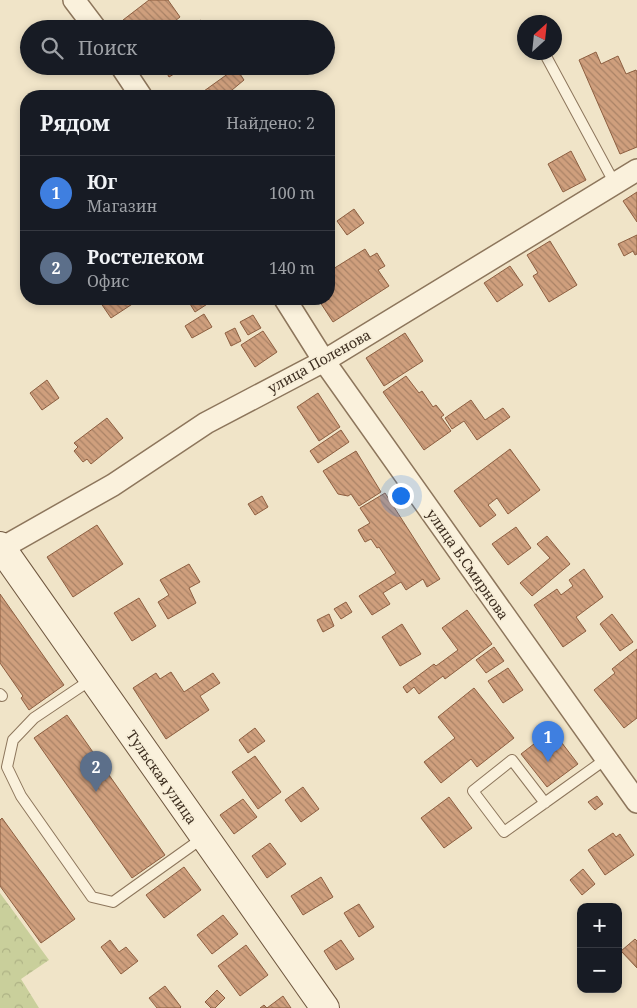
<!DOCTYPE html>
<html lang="ru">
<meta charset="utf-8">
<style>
:root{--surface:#171b24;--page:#20242c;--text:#f1f3f6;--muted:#9ea1a6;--line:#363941;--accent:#8c9099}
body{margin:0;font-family:"Noto Serif",serif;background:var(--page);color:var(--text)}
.controls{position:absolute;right:15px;bottom:15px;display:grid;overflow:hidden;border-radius:10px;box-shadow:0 2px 8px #0003}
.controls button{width:45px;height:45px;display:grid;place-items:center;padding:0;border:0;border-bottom:1px solid var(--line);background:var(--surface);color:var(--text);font:25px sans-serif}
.compass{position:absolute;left:517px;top:15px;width:45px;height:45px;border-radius:50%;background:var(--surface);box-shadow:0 2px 8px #0003;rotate:27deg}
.you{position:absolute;left:400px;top:495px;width:18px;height:18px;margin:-12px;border:4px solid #fff;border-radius:50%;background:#1a73e8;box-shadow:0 0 0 8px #1a73e833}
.badge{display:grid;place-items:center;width:32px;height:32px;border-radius:50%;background:var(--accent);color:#fff;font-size:16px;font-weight:700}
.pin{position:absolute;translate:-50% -41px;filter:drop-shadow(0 1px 2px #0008)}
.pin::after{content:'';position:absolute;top:26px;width:18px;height:15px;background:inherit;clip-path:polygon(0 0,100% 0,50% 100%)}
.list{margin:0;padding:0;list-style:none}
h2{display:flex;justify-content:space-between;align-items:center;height:65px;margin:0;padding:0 20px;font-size:21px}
h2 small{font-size:16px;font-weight:400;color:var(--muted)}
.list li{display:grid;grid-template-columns:32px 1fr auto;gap:15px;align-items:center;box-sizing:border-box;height:75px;padding:0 20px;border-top:1px solid var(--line)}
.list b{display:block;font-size:19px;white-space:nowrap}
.list p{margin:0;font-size:16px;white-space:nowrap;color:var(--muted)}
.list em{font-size:16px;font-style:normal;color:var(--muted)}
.icon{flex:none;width:28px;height:28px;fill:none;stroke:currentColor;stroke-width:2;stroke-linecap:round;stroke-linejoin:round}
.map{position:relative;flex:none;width:637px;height:1008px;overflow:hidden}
.search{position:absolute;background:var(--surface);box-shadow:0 2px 8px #0003;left:20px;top:20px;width:315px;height:55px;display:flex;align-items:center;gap:12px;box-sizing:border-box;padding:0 18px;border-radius:28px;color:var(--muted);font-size:19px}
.panel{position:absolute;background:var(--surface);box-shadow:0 2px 8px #0003;left:20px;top:90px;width:315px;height:215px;border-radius:20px}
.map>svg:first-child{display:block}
.park{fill:url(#park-crowns)}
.building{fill:url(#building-back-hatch);stroke:#8d5f41}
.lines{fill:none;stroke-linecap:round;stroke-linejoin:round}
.service-casing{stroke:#8d765c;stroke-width:12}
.minor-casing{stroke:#8d765c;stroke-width:24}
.secondary-casing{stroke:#6f573f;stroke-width:30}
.service{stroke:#faf1dc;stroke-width:10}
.minor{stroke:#faf1dc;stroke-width:21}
.secondary{stroke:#faf1dc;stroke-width:28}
.labels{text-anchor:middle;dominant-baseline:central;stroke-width:4;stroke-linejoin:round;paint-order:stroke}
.street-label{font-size:14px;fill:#3d2e20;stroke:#f7eed8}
</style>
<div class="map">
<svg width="637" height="1008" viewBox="0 0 637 1008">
<defs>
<pattern id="park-crowns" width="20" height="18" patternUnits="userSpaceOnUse" patternTransform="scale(1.25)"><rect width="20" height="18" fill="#c9cf9b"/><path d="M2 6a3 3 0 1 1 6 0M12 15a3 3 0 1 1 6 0" fill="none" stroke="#aeb285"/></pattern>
<pattern id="building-back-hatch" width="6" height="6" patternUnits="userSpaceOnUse" patternTransform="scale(1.25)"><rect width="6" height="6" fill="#cf9f7d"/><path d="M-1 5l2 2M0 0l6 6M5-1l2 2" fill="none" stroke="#a98266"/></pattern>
</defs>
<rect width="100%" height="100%" fill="#f0e4c8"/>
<path class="park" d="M0,893L49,960L21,979L39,1008H0Z"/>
<path class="building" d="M149,0H168L180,17L165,29H130L123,20Z
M201,20L206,29H187Z
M596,52L601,64L618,56L626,74L636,70L637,72V147L620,154L579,60Z
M163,66H187L169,77Z
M236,68L244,80L232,90L236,96H208L204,91Z
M571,151L586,180L563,192L548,164Z
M637,192V222L623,201Z
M354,209L364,223L347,235L337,221Z
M637,235V254L635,255L633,251L624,256L618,244Z
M550,241L577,285L549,302L533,276L538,273L527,255Z
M365,249L370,257L377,253L385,266L378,270L389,286L333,322L318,299H329V262L333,269Z
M510,266L523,285L497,302L484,283Z
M98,299H140L111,318Z
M187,299H215L195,312Z
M204,314L212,327L192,338L185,326Z
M253,315L261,328L248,335L240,322Z
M235,328L241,341L231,346L225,333Z
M263,331L277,352L255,367L241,345Z
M405,333L423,361L384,386L366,358Z
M406,376L419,393L422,391L433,407L436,405L444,415L441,417L451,431L424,450L383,392Z
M47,380L59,398L42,410L30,393Z
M318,393L340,427L319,441L297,407Z
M471,400L485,420L503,408L510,417L477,440L464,421L452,429L445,418Z
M107,418L123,438L91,464L87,459L83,462L74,451L78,447L74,443Z
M341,430L349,442L318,463L310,451Z
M510,449L540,490L508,514L497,498L488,505L496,515L480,527L454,491Z
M356,451L381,492L359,506L351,494L348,496L338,494L323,471Z
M385,493L440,579L427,587L423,579L406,590L401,582L383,593L390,604L372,615L359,596L396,573L379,547L377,548L371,539L365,542L358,530L370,523L360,508Z
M262,496L268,507L255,515L248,504Z
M97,525L123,564L73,597L47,557Z
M516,527L531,548L508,565L492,544Z
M547,536L570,564L532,596L520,583L550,558L537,544Z
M189,564L200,582L189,588L196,603L168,619L158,602L169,595L160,580Z
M584,569L603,597L576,617L586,631L563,647L534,605L557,589L561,595L573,586L569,580Z
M0,594L64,685L29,710L21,698L23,696L0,663Z
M139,598L156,626L132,641L114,613Z
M346,602L352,612L341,619L334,609Z
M467,610L492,644L445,679L443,676L419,694L414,687L407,693L403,687L434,664L436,666L458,650L442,628Z
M329,614L334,626L323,632L317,620Z
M612,614L633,642L620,651L600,624Z
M402,624L421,654L400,666L382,637Z
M494,647L504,661L486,673L476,660Z
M637,649V718L624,728L594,690L615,673L612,669Z
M508,668L523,690L503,703L488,681Z
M171,672L184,692L213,673L220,683L200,696L209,710L166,739L133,688L156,673L160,679Z
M474,688L514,738L477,767L471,759L441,783L424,762L455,738L438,717Z
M67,715L165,855L132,878L34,738Z
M255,728L265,741L248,753L239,740Z
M552,730L578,764L547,787L521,754Z
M255,756L281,792L258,809L232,772Z
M303,787L319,809L301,822L285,800Z
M597,796L603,804L595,810L588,802Z
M449,797L472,828L444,848L421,818Z
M243,799L257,817L234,834L220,815Z
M2,818L75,919L41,943L0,886V820Z
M613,833L616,837L620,834L634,855L605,875L588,850Z
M270,843L286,864L267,878L252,856Z
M184,867L201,890L164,918L146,895Z
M583,869L595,884L582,895L570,880Z
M321,877L333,897L303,915L291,896Z
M359,904L374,927L359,937L344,913Z
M223,915L238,934L212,954L197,935Z
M635,939L637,941V968L621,951Z
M110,940L119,952L126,947L138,961L121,974L101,947Z
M341,940L354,959L336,970L324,951Z
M246,945L268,975L240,996L218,966Z
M165,986L181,1007L180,1008H157L149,998Z
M217,990L225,998L215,1008H211L205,1002Z
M283,996L291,1008H260L264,1005L267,1008Z"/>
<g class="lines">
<defs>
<path id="service" d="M547,58L615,184
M92,679L34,718L13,740L7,767L21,796L92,897L113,902L204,837
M0,694L2,696
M545,803L512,760L473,791L504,832C538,808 572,783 606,759"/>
<path id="minor" d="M74,0L96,29
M121,66L141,96
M285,299L324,361L637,802
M0,549L113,485L206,423L324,361L637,170"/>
<path id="secondary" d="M0,546L325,1008"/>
</defs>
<use href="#service" class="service-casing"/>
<use href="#minor" class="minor-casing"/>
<use href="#secondary" class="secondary-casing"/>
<use href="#service" class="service"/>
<use href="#minor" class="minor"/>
<use href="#secondary" class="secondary"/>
</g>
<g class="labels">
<g class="street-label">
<text transform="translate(319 361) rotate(-29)">улица Поленова</text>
<text transform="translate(468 564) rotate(55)">улица В.Смирнова</text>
<text transform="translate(162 777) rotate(55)">Тульская улица</text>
</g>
</g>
</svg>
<div class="controls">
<button>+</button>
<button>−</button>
</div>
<svg class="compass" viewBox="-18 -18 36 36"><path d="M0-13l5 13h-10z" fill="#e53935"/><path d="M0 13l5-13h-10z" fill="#9ea1a6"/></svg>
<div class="you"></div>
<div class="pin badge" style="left:548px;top:762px;background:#3f7fe0">1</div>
<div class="pin badge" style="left:96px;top:792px;background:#5c6f8a">2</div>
<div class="search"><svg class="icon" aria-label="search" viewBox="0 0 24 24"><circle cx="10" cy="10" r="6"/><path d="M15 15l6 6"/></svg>Поиск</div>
<section class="panel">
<h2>Рядом<small>Найдено: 2</small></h2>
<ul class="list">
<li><span class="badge" style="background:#3f7fe0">1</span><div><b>Юг</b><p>Магазин</p></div><em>100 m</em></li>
<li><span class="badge" style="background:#5c6f8a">2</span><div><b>Ростелеком</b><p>Офис</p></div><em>140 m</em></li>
</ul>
</section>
</div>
